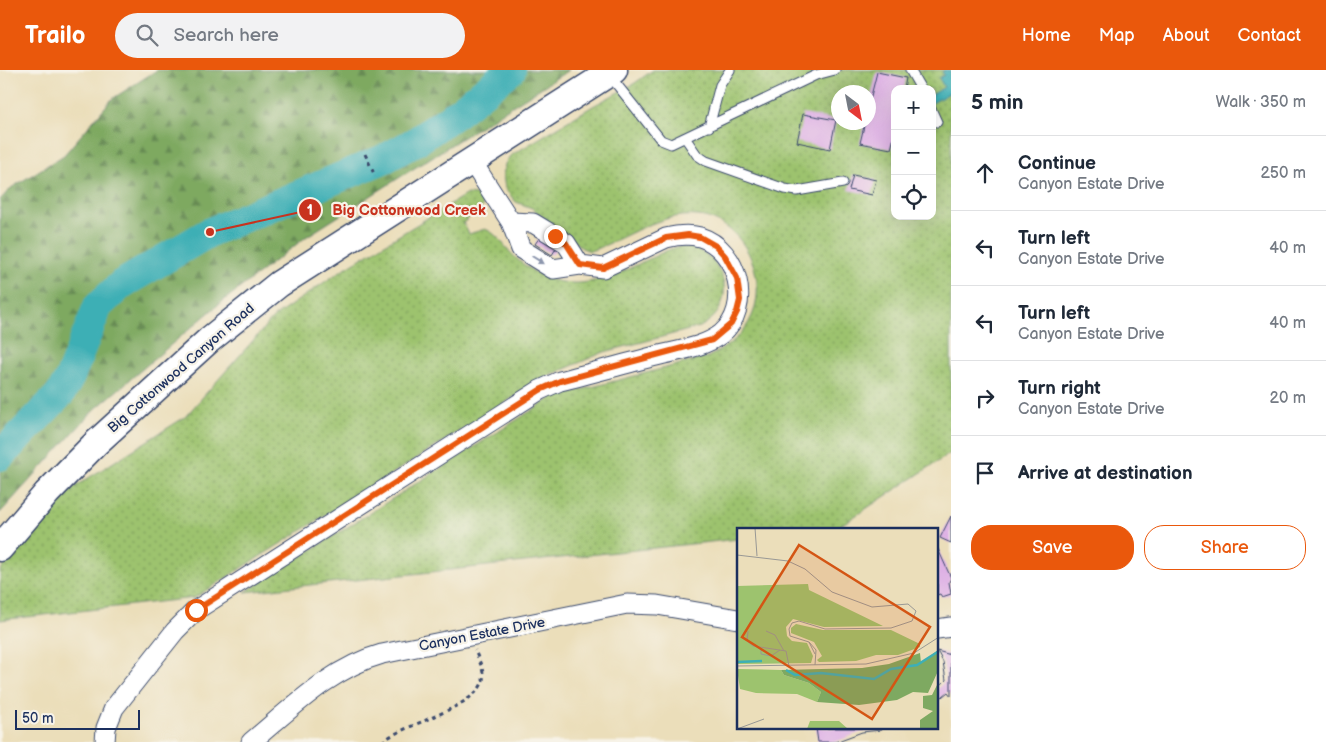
<!DOCTYPE html>
<meta charset="utf-8">
<style>
:root{--surface:#fff;--page:#f2f2f3;--text:#1f2937;--muted:#747a83;--line:#e0e1e3;--accent:#ea580c}
body{margin:0;font-family:"Balsamiq Sans",sans-serif;background:var(--page);color:var(--text)}
.controls{position:absolute;right:15px;top:15px;display:grid;overflow:hidden;border-radius:10px;box-shadow:0 5px 20px #0002}
.controls button{width:45px;height:45px;display:grid;place-items:center;padding:0;border:0;border-bottom:1px solid var(--line);background:var(--surface);color:var(--text);font:25px sans-serif}
.compass{position:absolute;left:831px;top:15px;width:45px;height:45px;border-radius:50%;background:var(--surface);box-shadow:0 5px 20px #0002;rotate:148deg}
.scale{position:absolute;left:15px;bottom:12px;width:125px;box-sizing:border-box;padding-left:5px;border:2px solid #1b2f5e;border-top:0;font-size:14px;line-height:18px;white-space:nowrap;color:#1b2f5e;-webkit-text-stroke:4px #f7f3e8;paint-order:stroke}
.stop{position:absolute;width:15px;height:15px;margin:-11px;border:4px solid #ea580c;border-radius:50%;background:#fff}
.stop.end{background:#ea580c;border-color:#fff;box-shadow:0 1px 5px #0008}
.list{margin:0;padding:0;list-style:none}
h2{display:flex;justify-content:space-between;align-items:center;height:65px;margin:0;padding:0 20px;font-size:21px}
h2 small{font-size:16px;font-weight:400;color:var(--muted)}
.list li{display:grid;grid-template-columns:32px 1fr auto;gap:15px;align-items:center;box-sizing:border-box;height:75px;padding:0 20px;border-top:1px solid var(--line)}
.list b{display:block;font-size:19px;white-space:nowrap}
.list p{margin:0;font-size:16px;white-space:nowrap;color:var(--muted)}
.list em{font-size:16px;font-style:normal;color:var(--muted)}
.actions{display:flex;gap:10px;padding:15px 20px}
.actions a{flex:1;padding:11px 0;border:1px solid var(--accent);border-radius:20px;text-align:center;font-size:18px;color:var(--accent)}
.actions .main{background:var(--accent);color:#fff}
.icon{flex:none;width:28px;height:28px;fill:none;stroke:currentColor;stroke-width:2;stroke-linecap:round;stroke-linejoin:round}
.map{position:relative;flex:none;width:951px;height:672px;overflow:hidden}
header{display:flex;align-items:center;gap:30px;box-sizing:border-box;height:70px;padding:0 25px;background:var(--accent);color:#fff}
header strong{font-size:24px}
nav{display:flex;gap:28px;margin-inline-start:auto;font-size:18px}
.search{width:350px;height:45px;background:var(--page);display:flex;align-items:center;gap:12px;box-sizing:border-box;padding:0 18px;border-radius:28px;color:var(--muted);font-size:19px}
main{display:flex}
aside{flex:1;background:var(--surface)}
.map>svg:first-child{display:block}
.grass{fill:url(#grass-dots);stroke:#5c7966;fill-rule:evenodd}
.forest{fill:url(#forest-firs);stroke:#4c6c60}
.water{fill:#3eafb5;stroke:#2c6f8a}
.lines{fill:none;stroke-linecap:round;stroke-linejoin:round}
.river{stroke:#3eafb5;stroke-width:30}
.building{fill:#deb1e5}
.service-casing{stroke:#3a496c;stroke-width:11}
.minor-casing{stroke:#3a496c;stroke-width:21}
.secondary-casing{stroke:#3a496c;stroke-width:29}
.path{stroke:#3a496c;stroke-width:3;stroke-dasharray:4 4;stroke-linecap:butt}
.service{stroke:#fff;stroke-width:9}
.minor{stroke:#fff;stroke-width:19}
.secondary{stroke:#fff;stroke-width:26}
.oneway{fill:#8d97ae}
.route{stroke:#ea580c;stroke-width:6}
.labels{text-anchor:middle;dominant-baseline:central;stroke-width:4.5;stroke-linejoin:round;paint-order:stroke}
.street-label{font-size:14px;fill:#1b2f5e;stroke:#f7f3e8}
.inset-river{fill:none;stroke:#3eafb5;stroke-width:2.5}
.inset-road{fill:none;stroke:#989895;stroke-width:1}
.view{fill:#d45514;fill-opacity:0.15;stroke:#d45514;stroke-width:2.5}
.inset-edge{fill:none;stroke:#1b2f5e;stroke-width:2.5}
.leader{fill:none;stroke:#c8321e;stroke-width:2}
.callout-dot{fill:#c8321e;stroke:#f7f3e8;stroke-width:2}
.mark-label{font-size:15px;text-anchor:middle;font-weight:bold;fill:#fff}
.callout-label{font-size:15px;text-anchor:middle;font-weight:bold;fill:#c8321e;stroke:#f7f3e8;stroke-width:4.5;stroke-linejoin:round;paint-order:stroke}
</style>
<header>
<strong>Trailo</strong>
<div class="search"><svg class="icon" aria-label="search" viewBox="0 0 24 24"><circle cx="10" cy="10" r="6"/><path d="M15 15l6 6"/></svg>Search here</div>
<nav><a>Home</a><a>Map</a><a>About</a><a>Contact</a></nav>
</header>
<main>
<div class="map">
<svg width="951" height="672" viewBox="0 0 951 672">
<defs>
<pattern id="grass-dots" width="8" height="8" patternUnits="userSpaceOnUse" patternTransform="scale(1.25)"><rect width="8" height="8" fill="#9dc36e"/><path d="M2 2h.1M6 6h.1" fill="none" stroke="#7f9f5e" stroke-width="1.8" stroke-linecap="round"/></pattern>
<pattern id="forest-firs" width="22" height="20" patternUnits="userSpaceOnUse" patternTransform="scale(1.25)"><rect width="22" height="20" fill="#7ea961"/><path d="M5 1l3.5 6h-7zM16 11l3.5 6h-7z" fill="#668a53"/></pattern>
</defs>
<rect width="100%" height="100%" fill="#f7f3e8"/>
<filter id="ink" filterUnits="userSpaceOnUse"><feTurbulence type="fractalNoise" baseFrequency=".02" numOctaves="2"/><feDisplacementMap in="SourceGraphic" scale="10" xChannelSelector="R" yChannelSelector="G"/><feConvolveMatrix kernelMatrix="1 2 1 2 8 2 1 2 1" color-interpolation-filters="sRGB"/></filter>
<filter id="wash" filterUnits="userSpaceOnUse"><feTurbulence type="fractalNoise" baseFrequency=".0096" numOctaves="4" result="noise"/><feDisplacementMap in="SourceGraphic" scale="20" xChannelSelector="R" yChannelSelector="G"/><feGaussianBlur stdDeviation="1.12" result="paint"/><feColorMatrix in="noise" values="0 0 0 0 0 0 0 0 0 0 0 0 0 0 0 0 0 1.4 0 .05"/><feComposite in="paint" operator="in"/></filter>
<g filter="url(#wash)">
<rect width="100%" height="100%" fill="#ebdeba"/>
<path class="grass" d="M653,0H945L943,2L945,17L932,25V19H895V146H932V33L951,22V383L835,459L738,460V469L245,522L553,327L708,287C726,278 744,265 752,246C769,206 743,151 698,146C658,142 627,169 590,181L582,178L532,138L516,132L505,119L503,105L505,94L510,86L593,36L635,13ZM838,22H868V52H838Z
M467,124L476,125L483,130L482,137L463,153L469,164L485,159C498,164 502,174 512,184C522,195 542,208 557,211C591,219 622,202 651,188C660,184 670,178 679,177C707,175 730,202 723,229C720,243 712,250 700,257L604,282L546,307L194,528L0,550V501L23,471L71,419L185,347L274,247L342,200Z"/>
<path class="forest" d="M157,0H569L306,167L218,235L93,341L0,443V130L11,118L64,85L112,29Z"/>
<path class="water" d="M945,0H951V22L932,33V25L944,17L939,8L944,5L942,2Z"/>
<g class="lines">
<path class="river" d="M0,386L61,323L70,307L98,236L122,214L210,162L386,88L418,70L457,43L511,0"/>
</g>
<g id="blocks">
<path class="building" d="M877,2L906,8L904,19H895V63L891,79L860,73L865,52H868V38Z
M803,44L836,50L830,79L797,72Z
M853,105L876,110L872,125L849,120Z
M542,164L558,175L552,185L535,174Z
M951,446V473L940,468Z
M938,479L951,508L949,512L951,524L942,527L940,524L937,525Z
M937,581L951,585V626L948,622L937,631V619L946,610L943,592Z
M816,658H880L881,660L862,662L835,672H818Z"/>
</g>
</g>
<g filter="url(#ink)">
<use href="#blocks" fill-opacity="0" stroke="#3a496c" stroke-width="1"/>
<g class="lines">
<defs>
<path id="service" d="M910,0L921,19
M610,6L661,70L671,74L816,5L835,0
M932,41L937,52
M709,57L720,15L730,0
M686,69L697,85L706,91L785,119L797,121L843,113"/>
<path id="minor" d="M471,90L511,152L521,179L553,199L580,195L566,173L533,153L511,152
M937,559L951,557
M105,672L106,658L114,638L175,561L196,540L540,320L560,311C592,303 624,294 656,286C678,280 703,278 721,264C753,238 739,179 700,167C689,164 678,165 666,168L603,198L580,195
M251,672C291,639 331,598 382,584L627,534L657,535L738,549"/>
<path id="secondary" d="M0,478L47,423L96,373L209,270L279,214L614,0"/>
</defs>
<use href="#service" class="service-casing"/>
<use href="#minor" class="minor-casing"/>
<use href="#secondary" class="secondary-casing"/>
<path class="path" d="M365,84L375,106
M382,672C403,654 477,638 483,610C485,601 478,589 475,580"/>
<use href="#service" class="service"/>
<use href="#minor" class="minor"/>
<use href="#secondary" class="secondary"/>
</g>
<defs><path id="oneway-solid" d="M-6-.8H1V-3.2L6.5 0L1 3.2V.8H-6Z" transform="scale(1.25)"/></defs>
<use class="oneway" href="#oneway-solid" transform="translate(538 190) rotate(32)"/>
</g>
<g class="lines" filter="url(#ink)">
<path class="route" d="M196,540L540,320L560,311L712,270L731,254L737,242L740,230L737,208L725,186L716,176L700,167L688,165L666,168L603,198L580,195L566,173L555,166"/>
</g>
<g class="labels">
<g class="street-label">
<text transform="translate(181 298) rotate(-41)">Big Cottonwood Canyon Road</text>
<text transform="translate(482 564) rotate(-11)">Canyon Estate Drive</text>
</g>
</g>
<g transform="translate(737 458)">
<rect width="201" height="201" fill="#ebdeba"/>
<path d="M71,56L72,62L146,98L87,99L56,91L49,99L50,108L55,113L70,115L76,128L74,135L0,136V58ZM59,96L86,102H154L183,116V119L161,127H139L119,133L82,134L80,132L85,128L77,114L54,105V100ZM0,141L44,142L47,147L72,155L84,164L80,174L60,166L19,165L3,161ZM73,193H102L111,201H70Z" fill="#9dc36e"/>
<path d="M201,122V143L191,165L176,164L160,172L122,177L80,174L84,164L72,155L47,147L44,142L125,140L152,136L183,125L184,135ZM201,155V201H183V192L196,183L186,180V168L195,167Z" fill="#7ea961"/>
<path class="inset-river" d="M0,134L25,133M49,142L58,147L84,145L137,151L154,141L180,137L202,123"/>
<path class="inset-road" d="M18,0L20,28M0,27L51,33L68,41L95,64L135,79L171,76L179,83L175,93L154,100L88,101L62,93L55,95L52,101L53,108L72,114M11,103L10,113L16,118L49,123L52,138M29,103L38,107L47,123M24,120V126L34,128L43,122M78,126L72,114L79,122L78,137M0,138L129,136L177,125L202,109M0,201L27,191"/>
<path class="view" d="M62,17L193,99L135,191L5,109Z"/>
<rect width="201" height="201" class="inset-edge"/>
</g>
<path class="leader" d="M210 162L310 140"/>
<g class="callout-dot">
<circle cx="210" cy="162" r="5"/>
<circle cx="310" cy="140" r="12"/>
</g>
<g class="mark-label">
<text x="310" y="145">1</text>
</g>
<g class="callout-label">
<text x="409" y="145">Big Cottonwood Creek</text>
</g>
</svg>
<div class="controls">
<button>+</button>
<button>−</button>
<button><svg class="icon" aria-label="locate" viewBox="0 0 24 24"><circle cx="12" cy="12" r="6"/><path d="M12 2v4M12 18v4M2 12h4M18 12h4"/></svg></button>
</div>
<svg class="compass" viewBox="-18 -18 36 36"><path d="M0-13l5 13h-10z" fill="#e53935"/><path d="M0 13l5-13h-10z" fill="#747a83"/></svg>
<div class="scale">50 m</div>
<div class="stop" style="left:196px;top:540px"></div>
<div class="stop end" style="left:555px;top:166px"></div>
</div>
<aside>
<h2>5 min<small>Walk · 350 m</small></h2>
<ul class="list">
<li><svg class="icon" aria-label="ahead" viewBox="0 0 24 24"><path d="M12 20V5M6 11l6-6 6 6"/></svg><div><b>Continue</b><p>Canyon Estate Drive</p></div><em>250 m</em></li>
<li><svg class="icon" aria-label="left" viewBox="0 0 24 24"><path d="M17 20v-9H6M10 6l-5 5 5 5"/></svg><div><b>Turn left</b><p>Canyon Estate Drive</p></div><em>40 m</em></li>
<li><svg class="icon" aria-label="left" viewBox="0 0 24 24"><path d="M17 20v-9H6M10 6l-5 5 5 5"/></svg><div><b>Turn left</b><p>Canyon Estate Drive</p></div><em>40 m</em></li>
<li><svg class="icon" aria-label="right" viewBox="0 0 24 24"><path d="M7 20v-9h11M14 6l5 5-5 5"/></svg><div><b>Turn right</b><p>Canyon Estate Drive</p></div><em>20 m</em></li>
<li><svg class="icon" aria-label="arrive" viewBox="0 0 24 24"><path d="M6 21V4h12l-3 4 3 4H6"/></svg><div><b>Arrive at destination</b></div></li>
</ul>
<div class="actions"><a class="main">Save</a><a>Share</a></div>
</aside>
</main>
